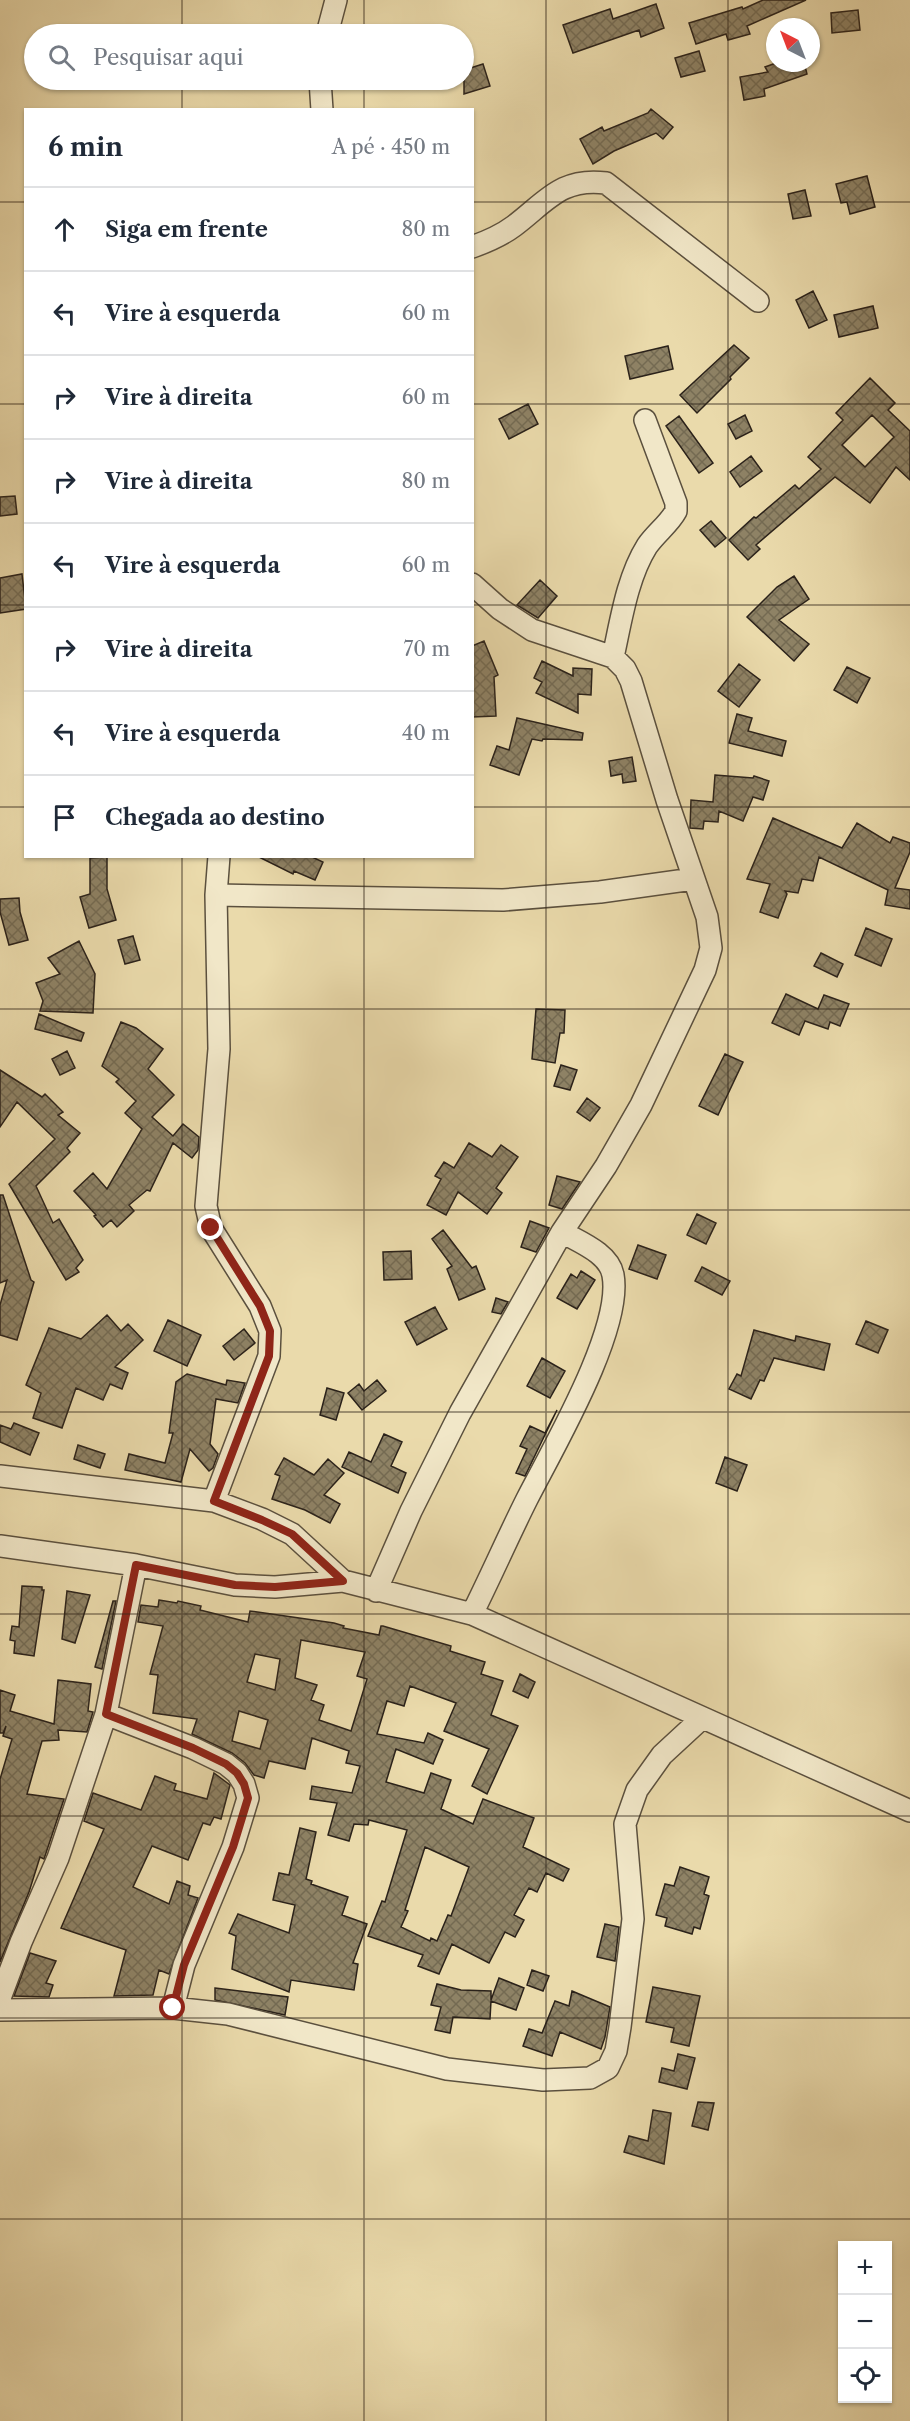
<!DOCTYPE html>
<html lang="pt">
<meta charset="utf-8">
<style>
:root{--surface:#fff;--page:#f2f2f3;--text:#1f2937;--muted:#747a83;--line:#e0e1e3}
body{margin:0;font-family:"Libre Caslon Text",serif;background:var(--page);color:var(--text)}
.controls{position:absolute;right:18px;bottom:18px;display:grid;overflow:hidden;border-radius:0px;box-shadow:0 2px 4px #0004}
.controls button{width:54px;height:54px;display:grid;place-items:center;padding:0;border:0;border-bottom:2px solid var(--line);background:var(--surface);color:var(--text);font:30px sans-serif}
.compass{position:absolute;left:766px;top:18px;width:54px;height:54px;border-radius:50%;background:var(--surface);box-shadow:0 2px 4px #0004;rotate:318deg}
.stop{position:absolute;width:18px;height:18px;margin:-14px;border:4px solid #8f2418;border-radius:50%;background:#fff}
.stop.end{background:#8f2418;border-color:#fff;box-shadow:0 2px 6px #0008}
.list{margin:0;padding:0;list-style:none}
h2{display:flex;justify-content:space-between;align-items:center;height:78px;margin:0;padding:0 24px;font-size:26px}
h2 small{font-size:20px;font-weight:400;color:var(--muted)}
.list li{display:grid;grid-template-columns:39px 1fr auto;gap:18px;align-items:center;box-sizing:border-box;height:84px;padding:0 24px;border-top:2px solid var(--line)}
.list b{display:block;font-size:22px;white-space:nowrap}
.list em{font-size:20px;font-style:normal;color:var(--muted)}
.icon{flex:none;width:33px;height:33px;fill:none;stroke:currentColor;stroke-width:2;stroke-linecap:round;stroke-linejoin:round}
.map{position:relative;flex:none;width:910px;height:2421px;overflow:hidden}
.search{position:absolute;background:var(--surface);box-shadow:0 2px 4px #0004;left:24px;top:24px;width:450px;height:66px;display:flex;align-items:center;gap:15px;box-sizing:border-box;padding:0 21px;border-radius:33px;color:var(--muted);font-size:22px}
.panel{position:absolute;background:var(--surface);box-shadow:0 2px 4px #0004;left:24px;top:108px;width:450px;height:750px;border-radius:0px}
.map>svg:first-child{display:block}
.building{fill:url(#building-cross-hatch);stroke:#2b221a;stroke-width:1.5;fill-rule:evenodd}
.lines{fill:none;stroke-linecap:round;stroke-linejoin:round}
.minor-casing{stroke:#5b503e;stroke-width:24}
.minor{stroke:#f1e7c8;stroke-width:21}
.route{stroke:#8f2418;stroke-width:8}
.grid{fill:none;stroke:#2b221a;stroke-width:1.5;stroke-opacity:0.55}
</style>
<div class="map">
<svg width="910" height="2421" viewBox="0 0 910 2421">
<defs>
<pattern id="building-cross-hatch" width="8" height="8" patternUnits="userSpaceOnUse" patternTransform="scale(1.5)"><rect width="8" height="8" fill="#8e8265"/><path d="M0 0l8 8M0 8l8-8" fill="none" stroke="#746a52"/></pattern>
</defs>
<rect width="100%" height="100%" fill="#eadaab"/>
<filter id="stains"><feTurbulence type="fractalNoise" baseFrequency=".00333" numOctaves="4"/><feColorMatrix values="0 0 0 0 .2 0 0 0 0 .09 0 0 0 0 .02 0 0 0 .5 -.17"/></filter>
<radialGradient id="worn" r=".72"><stop offset=".6" stop-color="#630" stop-opacity="0"/><stop offset="1" stop-color="#630" stop-opacity=".3"/></radialGradient>
<path class="building" d="M763,0H806L747,26L750,34L728,40L726,34L696,44L689,23L742,7L743,9Z
M656,4L664,28L641,37L639,30L573,53L563,25L610,9L613,19Z
M858,10L860,30L832,33L831,13Z
M699,51L705,71L681,77L675,58Z
M776,63H791L793,68L805,66L807,74L764,89L765,96L744,100L740,77L768,72L765,67Z
M483,64L490,86L464,94V70Z
M651,109L673,127L663,139L656,133L614,151L593,164L580,139L602,127L604,131L648,113Z
M867,176L875,207L850,214L847,202L841,203L836,184Z
M805,190L811,216L793,219L788,194Z
M813,291L827,320L809,328L796,300Z
M873,306L878,328L839,337L834,315Z
M734,345L749,358L730,377L731,379L697,413L680,395Z
M668,346L673,369L630,379L625,356Z
M870,378L895,403L888,410L910,431V480L896,467L870,503L835,477L756,545L760,549L748,560L729,540L754,517L756,518L795,485L799,489L821,469L808,457L843,420L836,413ZM872,415L894,437L865,467L842,445Z
M528,404L538,424L509,439L499,419Z
M745,415L752,431L736,439L728,424Z
M679,416L713,463L699,473L666,426Z
M751,456L762,471L740,487L730,472Z
M15,496L17,514L0,516V497Z
M711,521L726,538L715,547L700,530Z
M22,574L26,609L0,613V578Z
M794,576L809,599L779,620L809,644L794,661L747,617L777,587Z
M540,580L557,596L538,618L517,605Z
M484,641L498,675L494,677L496,716L472,717V646Z
M542,661L573,676V668L592,669L591,695L578,694V713L536,693L542,682L534,678Z
M739,664L760,680L739,707L718,691Z
M847,667L870,678L857,703L834,690Z
M737,714L752,718L748,731L786,741L782,756L729,743Z
M517,718L583,733L582,740L543,739L542,741L532,739L519,775L490,765L497,746L509,750Z
M632,757L636,781L623,783L622,774L611,776L609,761Z
M715,775L753,778L754,776L769,781L763,800L753,797L743,821L719,811L718,822L704,821L703,829L690,828L691,800L713,802Z
M773,818L842,848L857,823L890,843L893,837L910,843V852L895,888L910,890V909L885,905L888,890L819,857L813,881L802,879L798,893L785,891L787,894L778,918L760,912L770,884L747,879Z
M257,856H310L323,862L315,880L294,871L293,874Z
M107,857V889L116,920L89,928L80,897L90,894V858Z
M19,898L20,912L28,940L9,945L0,912V899Z
M866,928L892,939L881,966L855,955Z
M133,936L140,960L125,964L118,940Z
M79,941L95,974L93,1013L40,1011L43,1001L36,983L60,974L48,958Z
M821,953L843,964L837,977L814,966Z
M786,994L818,1009L824,995L849,1004L840,1026L830,1022L828,1029L805,1021L799,1035L772,1023Z
M536,1009L565,1010L564,1033H560L555,1063L532,1059Z
M39,1014L84,1033L81,1041L35,1029Z
M121,1022L136,1028L163,1049L148,1069L174,1095L152,1117L173,1136L183,1124L199,1137L198,1150L192,1158L173,1143L150,1191L147,1190L129,1205L134,1211L117,1227L111,1220L103,1227L94,1216L96,1215L74,1191L93,1173L107,1189L142,1129L125,1113L136,1101L116,1082L119,1079L102,1066Z
M67,1051L75,1068L60,1075L52,1059Z
M725,1054L743,1062L718,1115L699,1106Z
M561,1065L577,1070L570,1090L554,1086Z
M0,1070L42,1097L45,1094L63,1112L58,1115L80,1133L67,1148L70,1152L36,1186L53,1223L59,1219L83,1260L76,1268L79,1272L66,1280L9,1184L55,1139L17,1102L0,1127Z
M587,1098L600,1108L590,1121L577,1112Z
M469,1143L492,1157L501,1145L518,1157L496,1188L502,1193L487,1214L458,1192L446,1215L427,1205L441,1179L435,1176L444,1162L454,1168Z
M557,1176L580,1182L562,1209L549,1205Z
M0,1195H3L31,1280L34,1282L17,1340L0,1335V1305L7,1280L0,1283Z
M697,1214L716,1223L706,1244L687,1235Z
M530,1221L549,1228L536,1252L521,1247Z
M443,1230L472,1268L476,1266L485,1289L459,1300L447,1269L452,1266L432,1239Z
M638,1245L666,1255L657,1279L629,1269Z
M411,1251L412,1279L384,1280L383,1252Z
M702,1267L730,1281L722,1295L695,1281Z
M581,1271L595,1280L577,1309L557,1298L571,1274L577,1278Z
M496,1298L508,1302L501,1314L492,1312Z
M435,1307L447,1329L417,1345L405,1322Z
M107,1315L121,1331L128,1324L143,1340L115,1367L128,1373L122,1389L110,1384L103,1400L76,1388L62,1428L33,1418L41,1393L26,1385L49,1328L81,1339Z
M168,1320L201,1335L187,1366L154,1351Z
M866,1321L888,1330L878,1353L856,1344Z
M244,1329L255,1343L234,1360L223,1346Z
M754,1330L795,1341L796,1336L830,1344L824,1370L774,1358L764,1381L760,1380L751,1399L729,1389L737,1374L741,1376Z
M542,1358L565,1371L550,1398L527,1386Z
M187,1374L226,1385L227,1380L245,1383L238,1403L216,1399L210,1444L218,1454L213,1468L209,1471L190,1449L181,1482L125,1470L129,1454L165,1463L173,1433H169L176,1382Z
M377,1380L386,1391L362,1410L348,1393L359,1384L364,1391Z
M327,1388L344,1393L336,1420L320,1415Z
M557,1410L525,1476L516,1473L527,1449L520,1446L530,1426L545,1433Z
M14,1423L39,1433L30,1455L0,1442V1425L11,1429Z
M384,1434L402,1442L391,1466L406,1473L398,1493L342,1467L349,1452L371,1462Z
M78,1445L105,1454L100,1468L74,1459Z
M725,1457L747,1465L737,1491L716,1483Z
M284,1458L314,1475L328,1459L344,1473L324,1495L340,1504L330,1523L305,1510L272,1499L280,1476L275,1474Z
M22,1586L42,1587V1590H44L34,1656L14,1653L15,1641L10,1640L12,1626L19,1627Z
M67,1591L90,1595L75,1643L62,1639Z
M159,1600L177,1603L178,1601L201,1606L200,1610L248,1622L250,1611L334,1623L344,1626L343,1628L379,1635L381,1626H383L451,1646L450,1651L485,1662L481,1674L503,1681L491,1715L518,1726L487,1794L472,1786L489,1749L444,1731L456,1703L410,1686L404,1706L387,1701L377,1734L424,1743L428,1733L443,1740L433,1764L396,1749L386,1782L424,1793L431,1773L451,1780L441,1809L473,1824L483,1799L534,1818L523,1847L569,1869L563,1881L546,1873L537,1892L529,1888L514,1915L524,1920L515,1937L505,1932L489,1963L452,1944L439,1974L418,1966L423,1955L368,1936L382,1901L385,1902L407,1830L369,1820L368,1825L354,1824L349,1841L328,1835L337,1803L310,1799L312,1786L352,1793L360,1766L346,1763L349,1751L312,1738L305,1769L269,1761L264,1778L254,1775L245,1763L232,1753L192,1734L197,1719L153,1713L158,1675L150,1674L163,1626L138,1622L141,1605L158,1607ZM301,1640L365,1652L357,1676L367,1679L351,1731L319,1720L324,1705L311,1700L317,1685L295,1678ZM255,1654L280,1659L275,1690L247,1682ZM239,1711L268,1720L260,1749L232,1741ZM425,1847L469,1867L451,1916L448,1915L437,1941L431,1938L430,1941L401,1927L408,1911L405,1910Z
M113,1601H116L102,1669L95,1667Z
M520,1674L535,1682L528,1698L513,1691Z
M58,1680L91,1684L88,1711L93,1712L87,1732L58,1730L59,1740L42,1741L27,1794L64,1799L44,1859L40,1857L29,1892L0,1962V1779L12,1739L3,1736L6,1726L3,1733H0V1690L15,1695L10,1711L54,1724Z
M214,1773L230,1785L221,1819L214,1817L210,1825L203,1823L188,1860L152,1846L133,1887L169,1904L177,1881L190,1886L188,1895L198,1898L169,1974L159,1970L153,1995L114,1996L126,1950L61,1928L104,1829L84,1821L93,1793L141,1810L155,1776L176,1784L174,1790L207,1799Z
M300,1828L316,1832L306,1879L312,1881L311,1884L348,1897L342,1915L367,1924L353,1963L358,1964L354,1990L291,1980L289,1992L232,1969L236,1936L229,1933L238,1914L289,1933L295,1905L273,1900L279,1873L289,1875Z
M680,1867L709,1877L704,1894L709,1896L700,1929L694,1927L692,1934L665,1926L667,1918L656,1915L665,1884L674,1886Z
M605,1924L619,1927L615,1961L597,1957Z
M30,1953L56,1961L46,1983L53,1985L49,1997L14,1996Z
M532,1970L549,1976L543,1991L527,1985Z
M499,1978L524,1988L516,2010L491,2001L490,2019L453,2017L450,2033L435,2030L441,2007L431,2005L437,1984L461,1990L491,1991V2000Z
M653,1987L700,1996L689,2046L671,2042L674,2028L646,2022Z
M215,1988L288,1997L285,2015L215,2000Z
M572,1991L610,2007L605,2037L601,2049L560,2032L552,2056L523,2046L529,2029L542,2033L555,2001L569,2006Z
M678,2054L695,2058L687,2089L659,2082L662,2068L674,2071Z
M698,2102L714,2103L708,2130L692,2126Z
M653,2110L671,2113L664,2164L624,2152L629,2136L648,2141Z"/>
<g class="lines">
<defs>
<path id="minor" d="M327,34L336,0
M320,80L322,110
M472,247C486,242 502,235 514,226C546,202 561,177 606,183L758,301
M613,657C621,621 627,578 647,546C656,533 669,524 676,511V503L645,420
M216,895L503,900L600,892L693,879
M0,1476L214,1501L262,1519L292,1534L343,1581
M214,1501L269,1356L270,1331L260,1306L211,1228L206,1206L219,1049L216,895L219,856
M0,1546L136,1565L235,1585L275,1587L343,1581L472,1614L910,1811
M136,1565L106,1714L193,1748L226,1764L237,1773L244,1784L248,1798L233,1847L184,1965L173,2008
M376,1591L411,1511L460,1413L562,1232L606,1166L641,1105L705,970L711,948L707,917L667,800L631,681L625,669L613,657L532,630L500,609L472,584
M472,1614C491,1576 508,1537 527,1499C553,1448 623,1329 613,1275C609,1253 579,1242 562,1232
M0,1998L21,1942L58,1858L106,1714
M0,2010L173,2008L228,2014L447,2069L543,2080L590,2078L608,2068L616,2051L620,2027L633,1919L625,1824L637,1790L662,1755L701,1719"/>
</defs>
<use href="#minor" class="minor-casing"/>
<use href="#minor" class="minor"/>
</g>
<g class="lines">
<path class="route" d="M173,2008L184,1965L233,1847L248,1798L244,1784L237,1773L226,1764L193,1748L106,1714L136,1565L235,1585L275,1587L343,1581L292,1534L262,1520L214,1501L269,1356L270,1331L260,1306L211,1228"/>
</g>
<path class="grid" d="M182,0V34M364,0V34M546,0V2421M728,0V2421M182,80V110M364,80V110M0,202H26M472,202H910M0,404H26M472,404H910M0,605H26M472,605H910M0,807H26M472,807H910M182,856V2421M364,856V2421M0,1009H910M0,1210H910M0,1412H910M0,1614H910M0,1816H910M0,2018H910M0,2219H910"/>
<rect width="100%" height="100%" filter="url(#stains)"/>
<rect width="100%" height="100%" fill="url(#worn)"/>
</svg>
<div class="controls">
<button>+</button>
<button>−</button>
<button><svg class="icon" aria-label="locate" viewBox="0 0 24 24"><circle cx="12" cy="12" r="6"/><path d="M12 2v4M12 18v4M2 12h4M18 12h4"/></svg></button>
</div>
<svg class="compass" viewBox="-18 -18 36 36"><path d="M0-13l5 13h-10z" fill="#e53935"/><path d="M0 13l5-13h-10z" fill="#747a83"/></svg>
<div class="stop" style="left:173px;top:2008px"></div>
<div class="stop end" style="left:211px;top:1228px"></div>
<div class="search"><svg class="icon" aria-label="search" viewBox="0 0 24 24"><circle cx="10" cy="10" r="6"/><path d="M15 15l6 6"/></svg>Pesquisar aqui</div>
<section class="panel">
<h2>6 min<small>A pé · 450 m</small></h2>
<ul class="list">
<li><svg class="icon" aria-label="ahead" viewBox="0 0 24 24"><path d="M12 20V5M6 11l6-6 6 6"/></svg><div><b>Siga em frente</b></div><em>80 m</em></li>
<li><svg class="icon" aria-label="left" viewBox="0 0 24 24"><path d="M17 20v-9H6M10 6l-5 5 5 5"/></svg><div><b>Vire à esquerda</b></div><em>60 m</em></li>
<li><svg class="icon" aria-label="right" viewBox="0 0 24 24"><path d="M7 20v-9h11M14 6l5 5-5 5"/></svg><div><b>Vire à direita</b></div><em>60 m</em></li>
<li><svg class="icon" aria-label="right" viewBox="0 0 24 24"><path d="M7 20v-9h11M14 6l5 5-5 5"/></svg><div><b>Vire à direita</b></div><em>80 m</em></li>
<li><svg class="icon" aria-label="left" viewBox="0 0 24 24"><path d="M17 20v-9H6M10 6l-5 5 5 5"/></svg><div><b>Vire à esquerda</b></div><em>60 m</em></li>
<li><svg class="icon" aria-label="right" viewBox="0 0 24 24"><path d="M7 20v-9h11M14 6l5 5-5 5"/></svg><div><b>Vire à direita</b></div><em>70 m</em></li>
<li><svg class="icon" aria-label="left" viewBox="0 0 24 24"><path d="M17 20v-9H6M10 6l-5 5 5 5"/></svg><div><b>Vire à esquerda</b></div><em>40 m</em></li>
<li><svg class="icon" aria-label="arrive" viewBox="0 0 24 24"><path d="M6 21V4h12l-3 4 3 4H6"/></svg><div><b>Chegada ao destino</b></div></li>
</ul>
</section>
</div>
